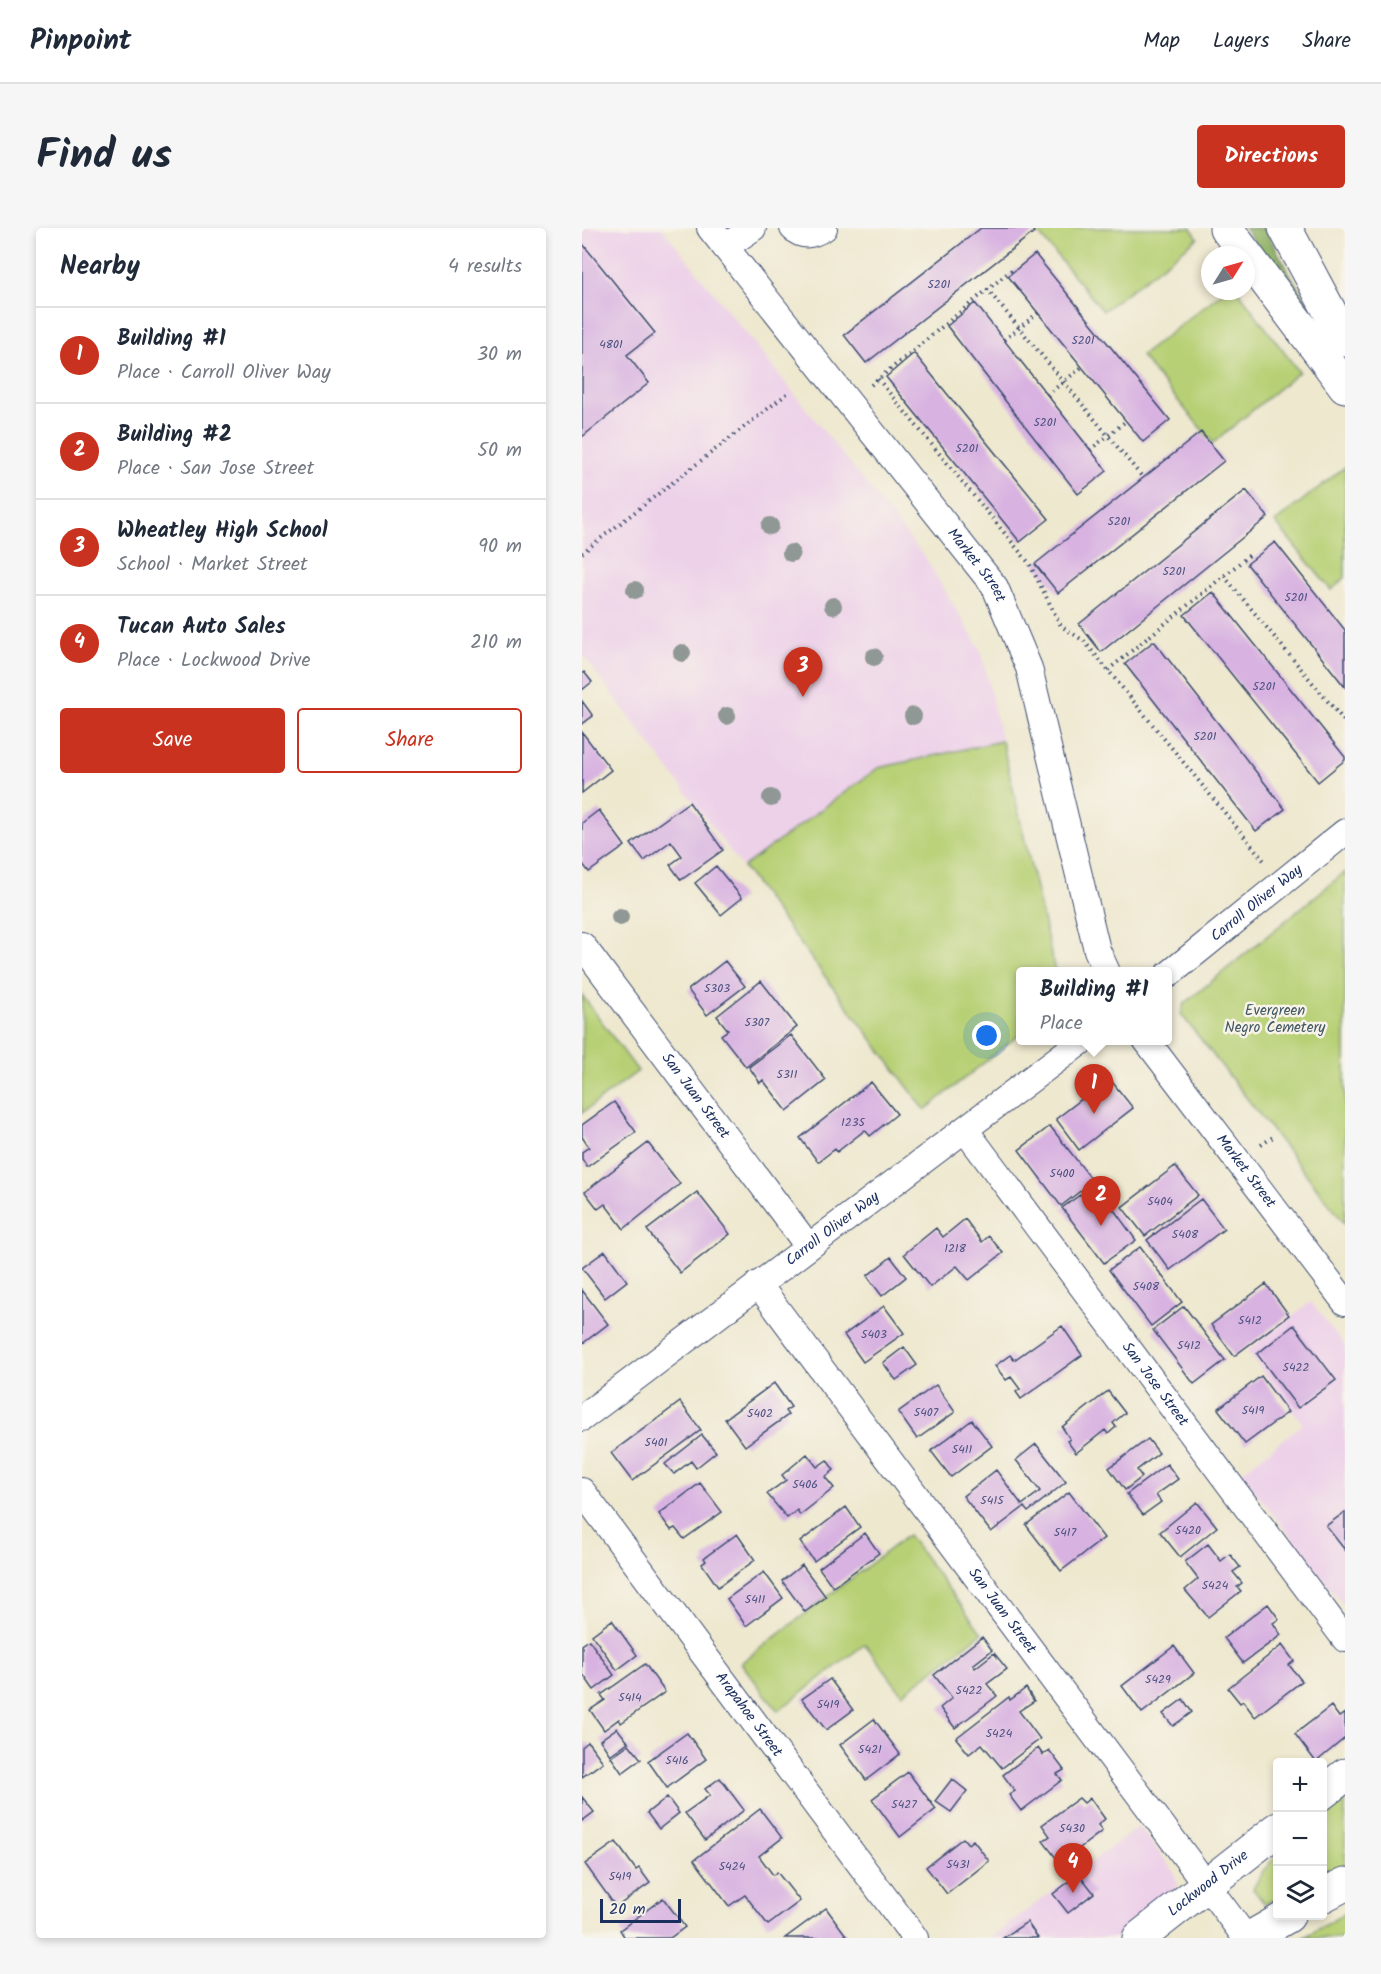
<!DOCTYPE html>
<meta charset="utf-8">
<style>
:root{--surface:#fff;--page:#f6f6f7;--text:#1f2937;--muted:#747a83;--line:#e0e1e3;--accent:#c8321e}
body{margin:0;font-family:Kalam,sans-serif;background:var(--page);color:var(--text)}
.controls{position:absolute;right:18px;bottom:18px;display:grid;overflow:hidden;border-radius:6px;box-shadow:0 3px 9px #0003}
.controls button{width:54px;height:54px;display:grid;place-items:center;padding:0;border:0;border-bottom:2px solid var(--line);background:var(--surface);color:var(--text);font:30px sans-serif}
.compass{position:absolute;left:619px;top:18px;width:54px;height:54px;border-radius:50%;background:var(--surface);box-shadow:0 3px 9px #0003;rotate:53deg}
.scale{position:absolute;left:18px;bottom:15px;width:81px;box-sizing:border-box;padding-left:6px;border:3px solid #1b2f5e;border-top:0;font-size:16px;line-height:21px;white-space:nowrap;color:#1b2f5e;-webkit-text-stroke:4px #f7f3e8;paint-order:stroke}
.you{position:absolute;left:405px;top:808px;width:21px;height:21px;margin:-15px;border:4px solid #fff;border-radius:50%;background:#1a73e8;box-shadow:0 0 0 9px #1a73e833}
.badge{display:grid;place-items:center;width:39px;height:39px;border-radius:50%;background:var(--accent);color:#fff;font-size:20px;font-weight:700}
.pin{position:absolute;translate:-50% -50px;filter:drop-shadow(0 2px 3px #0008)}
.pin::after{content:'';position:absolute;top:32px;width:21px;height:18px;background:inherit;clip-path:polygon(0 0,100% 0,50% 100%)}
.popup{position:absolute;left:434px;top:739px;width:156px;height:78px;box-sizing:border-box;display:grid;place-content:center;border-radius:6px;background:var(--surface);filter:drop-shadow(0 2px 4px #0005);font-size:20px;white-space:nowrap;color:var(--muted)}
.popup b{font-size:22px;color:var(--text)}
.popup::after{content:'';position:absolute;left:50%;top:100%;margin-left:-12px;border:12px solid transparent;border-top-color:var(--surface)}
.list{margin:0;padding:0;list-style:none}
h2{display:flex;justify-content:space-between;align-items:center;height:78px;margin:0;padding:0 24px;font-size:26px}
h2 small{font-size:20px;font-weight:400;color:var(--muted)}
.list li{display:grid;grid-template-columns:39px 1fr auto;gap:18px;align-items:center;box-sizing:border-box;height:96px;padding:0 24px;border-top:2px solid var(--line)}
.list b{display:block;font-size:22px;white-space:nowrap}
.list p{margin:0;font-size:20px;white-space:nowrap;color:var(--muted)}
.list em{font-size:20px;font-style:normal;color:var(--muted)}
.actions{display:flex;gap:12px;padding:18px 24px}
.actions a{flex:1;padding:14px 0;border:2px solid var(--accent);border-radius:6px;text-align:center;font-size:21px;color:var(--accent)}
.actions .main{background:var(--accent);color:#fff}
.icon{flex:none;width:33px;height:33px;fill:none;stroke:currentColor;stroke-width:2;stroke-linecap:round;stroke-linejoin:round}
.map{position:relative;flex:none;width:763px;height:1710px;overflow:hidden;border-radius:6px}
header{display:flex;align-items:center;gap:36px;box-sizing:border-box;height:84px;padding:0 30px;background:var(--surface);border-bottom:2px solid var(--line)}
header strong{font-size:28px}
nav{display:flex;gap:33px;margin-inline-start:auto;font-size:21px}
.intro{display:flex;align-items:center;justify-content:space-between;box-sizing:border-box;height:144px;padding:0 36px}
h1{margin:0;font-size:42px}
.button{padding:15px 27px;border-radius:6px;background:var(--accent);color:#fff;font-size:21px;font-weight:700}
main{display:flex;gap:36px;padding:0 36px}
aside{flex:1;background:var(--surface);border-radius:6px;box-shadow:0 3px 9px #0003}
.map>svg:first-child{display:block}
.built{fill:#edd1e9}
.green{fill:#b7d075;stroke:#69806a;stroke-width:1.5}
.forest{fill:#91b266;stroke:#567062;stroke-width:1.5}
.building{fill:#d8b2e1}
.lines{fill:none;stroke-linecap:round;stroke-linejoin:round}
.minor-casing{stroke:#3b4b6f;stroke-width:28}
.major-casing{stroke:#3b4b6f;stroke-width:35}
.highway-casing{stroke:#3b4b6f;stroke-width:35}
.path{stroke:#3b4b6f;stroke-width:4;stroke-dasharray:1.5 4.5;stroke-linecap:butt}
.minor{stroke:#fff;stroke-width:26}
.major{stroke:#fff;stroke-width:33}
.highway{stroke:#fff;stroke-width:33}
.tree{fill:#8f9894}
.labels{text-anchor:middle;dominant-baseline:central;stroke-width:5;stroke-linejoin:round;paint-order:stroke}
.number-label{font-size:12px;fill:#4a507f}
.street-label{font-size:15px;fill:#1b2f5e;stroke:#f7f3e8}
.park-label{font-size:15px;fill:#425764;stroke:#f7f3e8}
</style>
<header>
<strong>Pinpoint</strong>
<nav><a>Map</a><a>Layers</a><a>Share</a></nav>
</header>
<div class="intro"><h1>Find us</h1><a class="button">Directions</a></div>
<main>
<aside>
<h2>Nearby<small>4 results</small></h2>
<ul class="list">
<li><span class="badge">1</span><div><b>Building #1</b><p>Place · Carroll Oliver Way</p></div><em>30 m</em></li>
<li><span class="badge">2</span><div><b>Building #2</b><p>Place · San Jose Street</p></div><em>50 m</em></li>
<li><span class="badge">3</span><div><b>Wheatley High School</b><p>School · Market Street</p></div><em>90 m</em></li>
<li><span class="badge">4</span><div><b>Tucan Auto Sales</b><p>Place · Lockwood Drive</p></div><em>210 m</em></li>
</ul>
<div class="actions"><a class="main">Save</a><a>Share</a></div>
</aside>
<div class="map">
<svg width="763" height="1710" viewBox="0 0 763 1710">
<rect width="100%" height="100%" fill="#f7f3e8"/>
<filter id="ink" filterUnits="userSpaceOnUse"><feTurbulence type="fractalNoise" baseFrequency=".0167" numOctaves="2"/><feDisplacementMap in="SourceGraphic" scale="12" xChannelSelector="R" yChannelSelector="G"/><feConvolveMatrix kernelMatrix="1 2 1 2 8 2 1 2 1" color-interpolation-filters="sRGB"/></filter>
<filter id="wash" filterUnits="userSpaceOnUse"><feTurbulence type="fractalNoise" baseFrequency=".008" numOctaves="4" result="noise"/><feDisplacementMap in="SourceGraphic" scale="24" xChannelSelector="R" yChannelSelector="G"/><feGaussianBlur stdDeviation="1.35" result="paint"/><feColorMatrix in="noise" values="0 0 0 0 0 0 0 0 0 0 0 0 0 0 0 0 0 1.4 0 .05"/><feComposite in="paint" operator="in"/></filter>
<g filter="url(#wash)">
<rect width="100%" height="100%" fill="#eee8cf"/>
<path class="built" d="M0,0H80L344,331L399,423L473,743L438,744V806L343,882L0,426Z
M729,1074L763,1118V1379L659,1245L721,1196L665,1123Z
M557,1598L592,1644L596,1658L590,1667L534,1710H408Z"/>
<path class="green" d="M452,0H609L616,10L521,83Z
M642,63H656L717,144L631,215L559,128Z
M763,239V350L749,362L693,294Z
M420,513L473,743L438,744V806L343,882L161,639L296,540Z
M763,644V996L599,786L602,776Z
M0,767L56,843L0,885Z
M326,1307L400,1405L320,1466L283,1416L196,1483L159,1435Z
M763,1571V1640L741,1652V1590Z
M695,1627V1672L682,1675L671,1661L681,1643Z
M763,1685V1710H721Z"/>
<path class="forest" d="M662,0H682L723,72L718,75Z"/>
<g id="blocks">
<path class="building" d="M399,0H449L452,4L284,135L262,107Z
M0,15L73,105L45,127L67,155L0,209Z
M453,26L588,192L561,214L426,48Z
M393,75L525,243L496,266L365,98Z
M332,125L467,291L438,314L304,149Z
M619,204L642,233L476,365L453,336Z
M664,262L686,289L519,424L497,396Z
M693,314L763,402V459L665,336Z
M631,364L763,529V532L736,554L602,387Z
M572,413L703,581L674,603L543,436Z
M2,444L10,454L0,462V446Z
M0,473L11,488L0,496Z
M0,504L29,542L0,565Z
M107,574L141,622L99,652L88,637L100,628L89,613L62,633L49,616Z
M17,582L43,618L7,644L0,635V595Z
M134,638L160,670L139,687L113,655Z
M143,733L163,758L125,787L106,762Z
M179,753L215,799L164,839L139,807L146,802L135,788Z
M209,807L244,852L205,883L181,852L178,855L167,839Z
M527,850L551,880L497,922L474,891Z
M289,854L315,886L288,908L283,902L255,924L253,921L236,934L218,910Z
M32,874L54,904L5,939L0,931V924L7,919L0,909V897Z
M468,898L511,953L479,978L437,922Z
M66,915L98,956L42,1001L23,976L16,981L3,964Z
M593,938L616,967L563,1008L540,979Z
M513,956L554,1012L522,1035L480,980Z
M115,964L148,1006L98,1045L65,1002Z
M619,971L642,1001L588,1042L565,1012Z
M383,991L400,1014L407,1008L421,1025L387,1052L375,1038L348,1059L322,1026L354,1000L361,1009Z
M558,1019L600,1074L569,1098L527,1042Z
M23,1023L45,1053L23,1070L0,1040Z
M309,1029L324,1049L300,1068L285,1048Z
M684,1056L707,1087L652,1128L629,1097Z
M0,1062L26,1096L0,1116Z
M302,1078L322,1105L281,1134L262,1107Z
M602,1078L643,1132L612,1156L571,1102Z
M712,1097L754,1152L716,1180L675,1126Z
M480,1098L500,1127L439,1171L434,1164L438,1161L429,1149L424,1152L413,1138L428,1127L432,1132Z
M322,1119L335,1137L314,1152L301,1135Z
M679,1148L706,1184L663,1216L636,1181Z
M192,1155L209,1179L203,1183L206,1187L163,1218L143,1191Z
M354,1157L373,1184L335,1211L316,1184Z
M526,1163L543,1185L531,1195L534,1199L526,1206L523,1202L494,1225L485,1213L488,1211L480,1199Z
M98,1174L119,1202L50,1253L29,1225Z
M390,1192L410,1218L369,1249L349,1223Z
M120,1207L134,1224L114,1240L109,1233L92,1246L83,1236Z
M566,1211L577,1225L555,1242L560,1249L543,1262L527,1240Z
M454,1216L484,1254L446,1284L442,1279L409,1304L381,1268L414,1242L440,1277L458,1263L434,1232Z
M225,1226L235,1239L245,1232L252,1242L243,1249L252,1260L218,1287L215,1282L205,1290L185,1266L204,1252L200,1247Z
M585,1236L596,1251L574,1267L579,1274L561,1287L545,1266Z
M118,1255L140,1284L102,1311L93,1300L89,1302L77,1286Z
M487,1264L522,1310L479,1343L444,1297Z
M615,1274L635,1299L598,1329L578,1304Z
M264,1279L278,1299L232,1333L218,1314Z
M763,1284V1322L744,1298Z
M283,1305L297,1325L251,1359L237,1340Z
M155,1306L173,1332L136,1359L120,1336L124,1333L122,1330Z
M626,1316L639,1333L648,1326L658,1339L651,1344L660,1355L655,1359L659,1363L626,1389L603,1362L616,1351L603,1334Z
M220,1337L244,1369L223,1384L200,1353Z
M182,1344L201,1370L164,1398L145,1371Z
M686,1376L697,1391L691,1395L699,1407L661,1435L642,1410Z
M30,1392L55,1427L35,1442L10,1407Z
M400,1409L410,1422L391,1437L393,1440L412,1425L425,1441L405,1456L415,1468L373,1500L358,1480L370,1470L352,1447Z
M7,1412L32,1447L12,1462L0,1445V1417Z
M700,1417L712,1433L707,1437L720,1453L673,1489L661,1473L658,1475L646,1460Z
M592,1418L612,1445L560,1485L540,1458Z
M63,1436L83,1464L39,1495L37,1491L22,1502L8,1482L23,1472L19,1467Z
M248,1451L271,1482L244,1502L220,1471Z
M444,1460L452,1473L437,1483L458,1511L420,1540L400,1516L387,1526L374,1510L427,1469L428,1472Z
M601,1471L610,1484L591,1498L581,1486Z
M749,1478L757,1489L763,1485V1510L734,1534L713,1506Z
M292,1491L318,1526L284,1552L258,1517Z
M35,1500L46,1514L28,1527L18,1512Z
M105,1505L124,1531L85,1560L66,1533Z
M6,1514L21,1534L0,1549V1519Z
M47,1516L59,1531L40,1545L29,1529Z
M456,1520L461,1527L467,1522L482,1542L475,1546L480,1552L439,1583L427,1567L433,1563L421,1547Z
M326,1544L354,1581L318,1609L290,1571Z
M138,1550L162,1582L123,1612L103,1585L128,1567L123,1561Z
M370,1551L385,1563L369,1584L353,1573Z
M0,1569L12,1584L0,1593Z
M85,1569L97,1585L77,1601L65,1585Z
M497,1570L502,1575L508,1570L523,1591L516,1597L520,1603L478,1635L461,1613L468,1608L460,1597Z
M178,1581L200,1610L177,1628L191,1647L195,1644L218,1673L186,1697L163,1667L147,1678L112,1632Z
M381,1610L386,1616L391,1612L407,1633L365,1666L344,1639Z
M34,1614L54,1642L57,1640L68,1655L34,1679L3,1636Z
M497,1646L512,1665L486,1685L471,1666Z
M81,1670L103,1699L88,1710H43L38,1702Z
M244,1680L266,1710H203Z
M445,1694L456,1710H421Z"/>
</g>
</g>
<g filter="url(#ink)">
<use href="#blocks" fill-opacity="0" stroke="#3b4b6f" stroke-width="1.5"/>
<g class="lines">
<defs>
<g id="minor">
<path id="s1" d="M128,0L413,359L447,440L515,722L525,744"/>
<path d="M211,0C221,10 230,7 242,0"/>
<path d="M143,19L171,0"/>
<path id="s2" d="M0,717L226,1018"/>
<path id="s3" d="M586,747L763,604"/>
<path id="s4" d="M564,812L763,1074"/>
<path id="s5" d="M384,903L763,1411"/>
<path id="s6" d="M176,1056L664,1710"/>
<path id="s7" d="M0,1190L501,812"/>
<path id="s8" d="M0,1263L333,1710"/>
</g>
<g id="major">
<path d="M644,0L763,158"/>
<path d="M740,1565L763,1547"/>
<path d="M740,1668L763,1656"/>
<path id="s9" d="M557,1710L696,1601"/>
<path d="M668,1710L706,1688"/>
</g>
<path id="highway" d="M703,0L763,112"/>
</defs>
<use href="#minor" class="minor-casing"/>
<use href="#major" class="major-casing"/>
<use href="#highway" class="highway-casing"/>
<path class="path" d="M405,61L561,250
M422,112L456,85
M296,151L447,335L479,398L502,413L684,635
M289,157L432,40
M465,167L500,139
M508,222L544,193
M0,325L206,165
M642,348L763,494
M526,442L670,325
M679,917L691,909"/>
<use href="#minor" class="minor"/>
<use href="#major" class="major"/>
<use href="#highway" class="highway"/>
</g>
<g class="tree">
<circle cx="188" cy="298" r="9"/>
<circle cx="209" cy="325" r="9"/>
<circle cx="53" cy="362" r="9"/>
<circle cx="251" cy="378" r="9"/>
<circle cx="100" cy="425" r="9"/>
<circle cx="292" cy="429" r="9"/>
<circle cx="145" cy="488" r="9"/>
<circle cx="331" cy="488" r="9"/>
<circle cx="189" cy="570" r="9"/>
<circle cx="38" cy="689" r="9"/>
</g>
</g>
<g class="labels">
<g class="number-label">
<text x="357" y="56">5201</text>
<text x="501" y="112">5201</text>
<text x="29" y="116">4801</text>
<text x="463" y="194">5201</text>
<text x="385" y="220">5201</text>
<text x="537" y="293">5201</text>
<text x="592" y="343">5201</text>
<text x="714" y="369">5201</text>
<text x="682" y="458">5201</text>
<text x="623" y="508">5201</text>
<text x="135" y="760">5303</text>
<text x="175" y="794">5307</text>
<text x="205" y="846">5311</text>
<text x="271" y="894">1235</text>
<text x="480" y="945">5400</text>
<text x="578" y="973">5404</text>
<text x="603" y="1006">5408</text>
<text x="373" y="1020">1218</text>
<text x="564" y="1058">5408</text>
<text x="668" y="1092">5412</text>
<text x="292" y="1106">5403</text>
<text x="607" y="1117">5412</text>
<text x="714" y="1139">5422</text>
<text x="671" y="1182">5419</text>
<text x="344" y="1184">5407</text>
<text x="178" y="1185">5402</text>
<text x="74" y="1214">5401</text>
<text x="380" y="1221">5411</text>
<text x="223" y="1256">5406</text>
<text x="410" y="1272">5415</text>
<text x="606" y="1302">5420</text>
<text x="483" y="1304">5417</text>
<text x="633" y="1357">5424</text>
<text x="173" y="1371">5411</text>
<text x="576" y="1451">5429</text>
<text x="387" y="1462">5422</text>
<text x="48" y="1469">5414</text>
<text x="246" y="1476">5419</text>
<text x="417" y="1505">5424</text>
<text x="288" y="1521">5421</text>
<text x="95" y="1532">5416</text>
<text x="322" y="1576">5427</text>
<text x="490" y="1600">5430</text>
<text x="376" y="1636">5431</text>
<text x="150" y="1638">5424</text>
<text x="38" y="1648">5419</text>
</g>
<g class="street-label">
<text stroke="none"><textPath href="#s1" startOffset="430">Market Street</textPath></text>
<text stroke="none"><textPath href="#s3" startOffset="114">Carroll Oliver Way</textPath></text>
<text stroke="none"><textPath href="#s2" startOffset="189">San Juan Street</textPath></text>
<text stroke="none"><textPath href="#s4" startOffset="165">Market Street</textPath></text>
<text stroke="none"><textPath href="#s7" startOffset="314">Carroll Oliver Way</textPath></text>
<text stroke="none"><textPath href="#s5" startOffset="316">San Jose Street</textPath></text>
<text stroke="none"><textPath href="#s6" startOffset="408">San Juan Street</textPath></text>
<text stroke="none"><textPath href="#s8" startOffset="279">Arapahoe Street</textPath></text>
<text stroke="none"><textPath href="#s9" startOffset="88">Lockwood Drive</textPath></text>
</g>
<g class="park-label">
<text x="693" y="783">Evergreen<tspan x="693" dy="17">Negro Cemetery</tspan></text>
</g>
</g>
</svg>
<div class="controls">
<button>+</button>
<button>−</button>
<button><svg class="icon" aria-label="layers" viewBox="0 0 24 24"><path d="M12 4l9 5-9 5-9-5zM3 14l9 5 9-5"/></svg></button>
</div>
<svg class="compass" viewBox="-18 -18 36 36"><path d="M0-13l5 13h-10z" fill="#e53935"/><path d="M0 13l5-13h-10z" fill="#747a83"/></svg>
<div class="scale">20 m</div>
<div class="you"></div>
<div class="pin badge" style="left:512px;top:886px">1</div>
<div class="popup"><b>Building #1</b>Place</div>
<div class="pin badge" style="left:519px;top:998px">2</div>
<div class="pin badge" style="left:221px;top:469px">3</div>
<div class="pin badge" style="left:491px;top:1665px">4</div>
</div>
</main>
